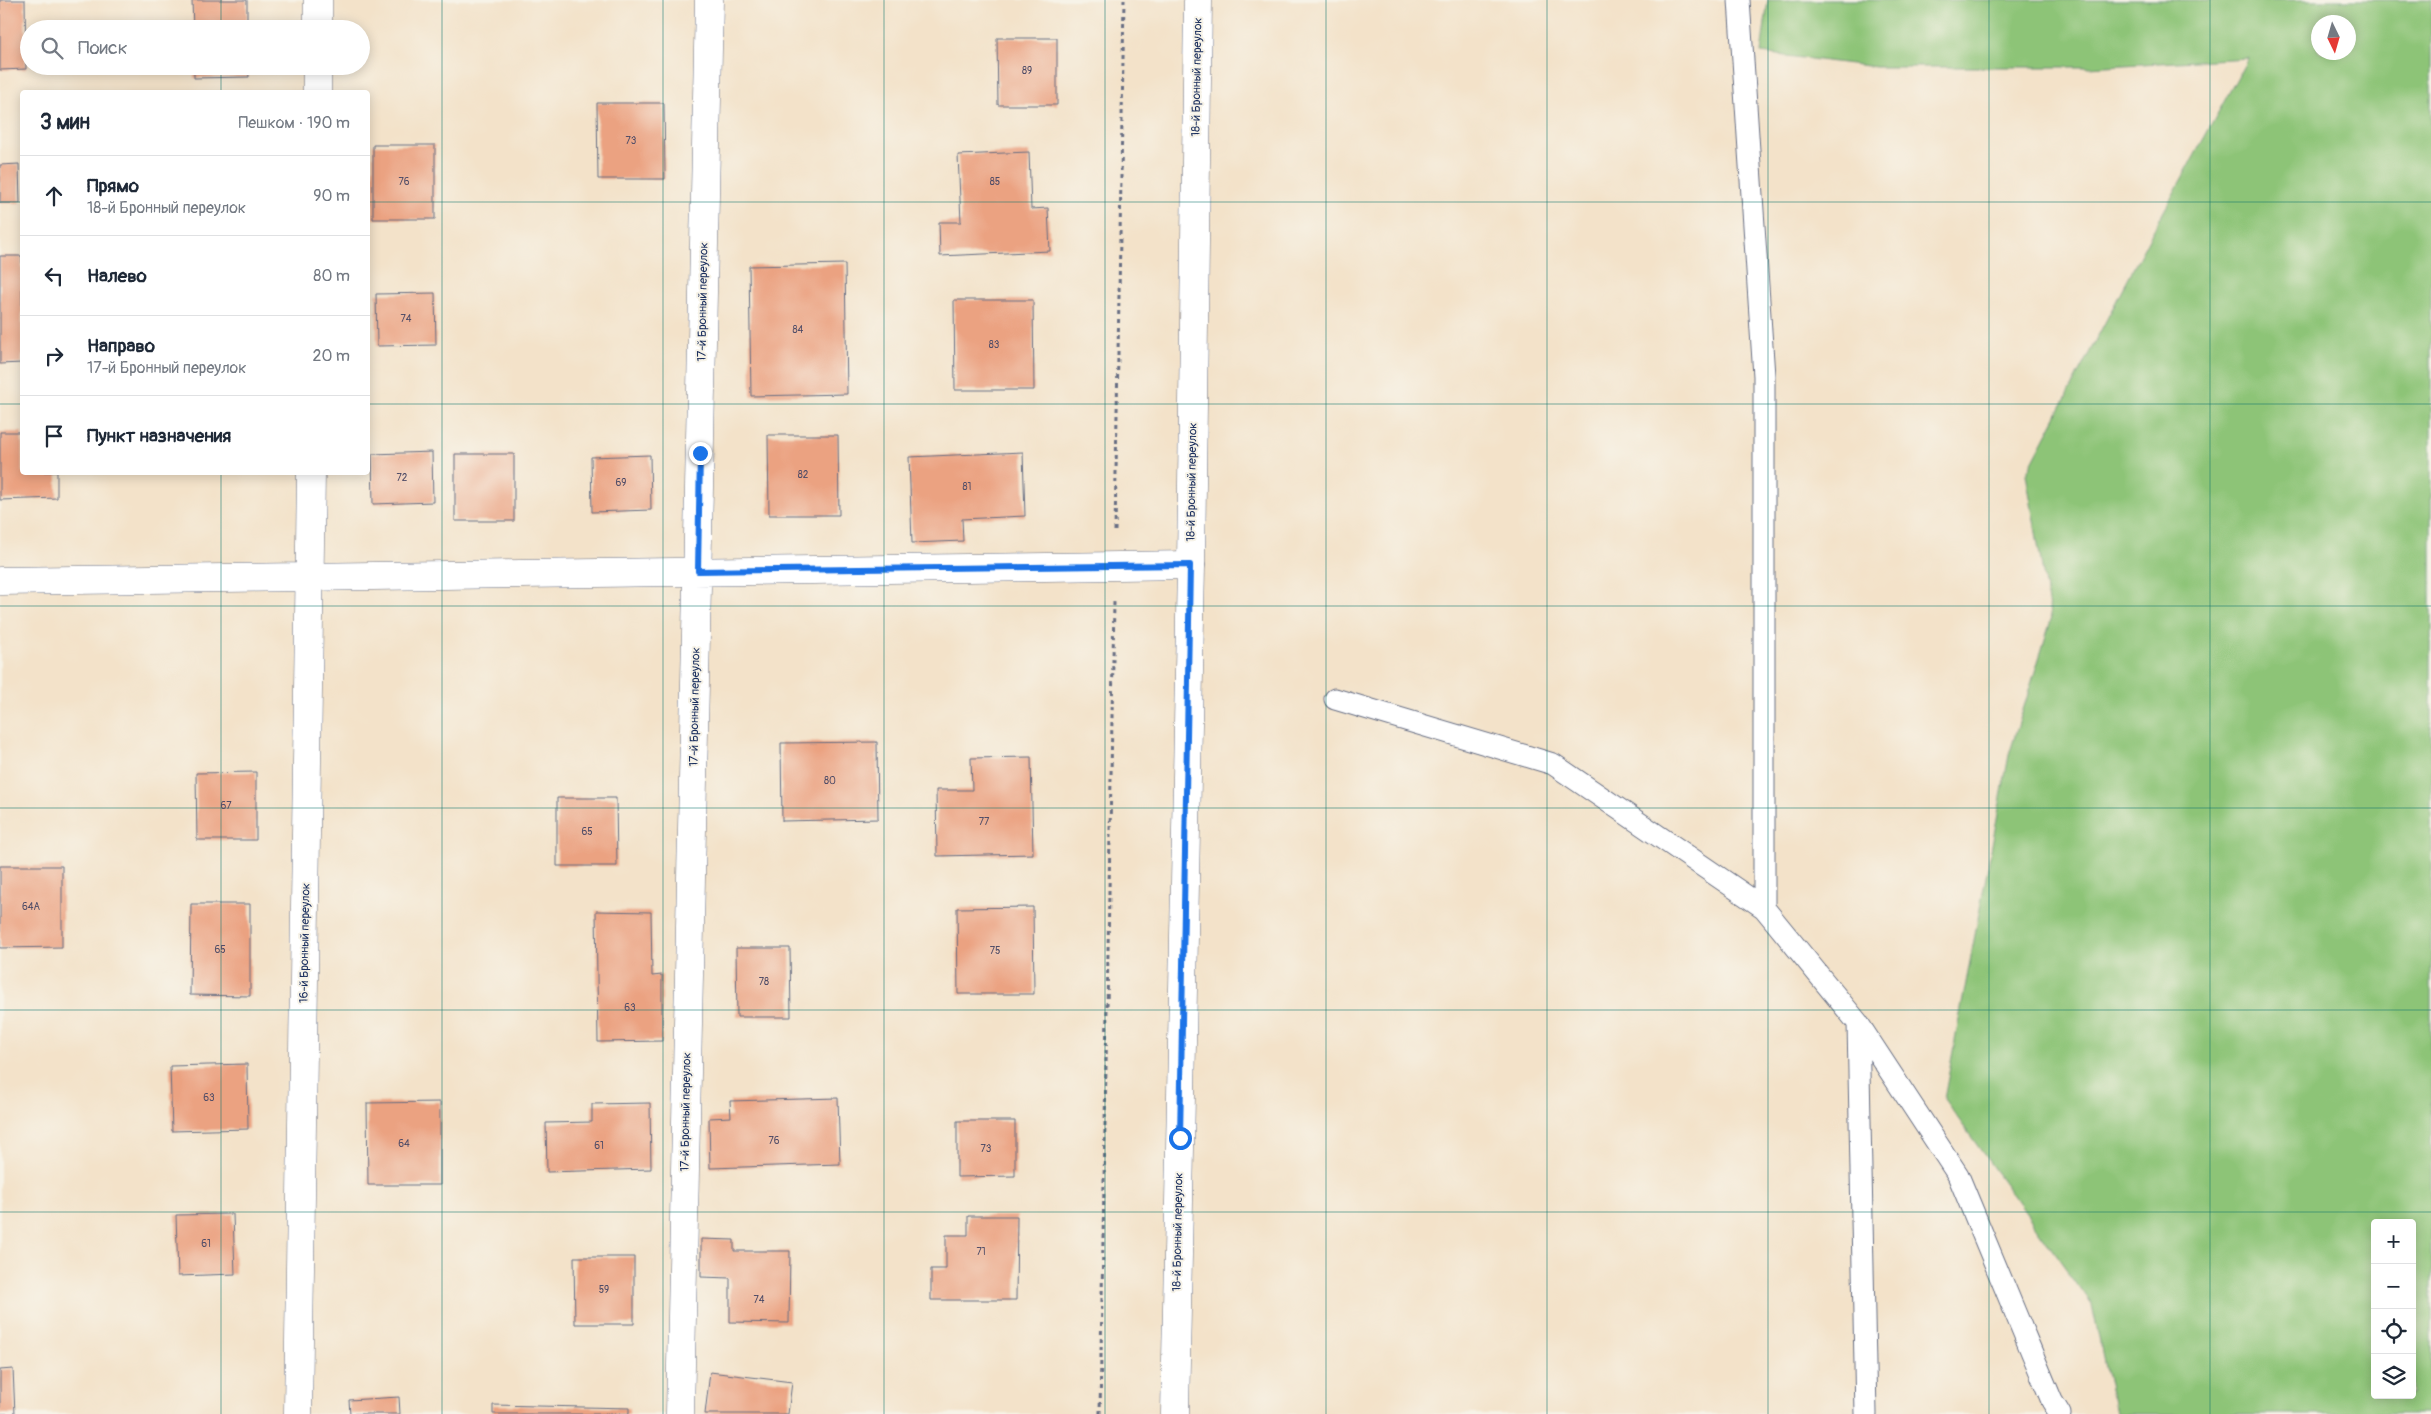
<!DOCTYPE html>
<html lang="ru">
<meta charset="utf-8">
<style>
:root{--surface:#fff;--page:#f2f2f3;--text:#1f2937;--muted:#747a83;--line:#e0e1e3}
body{margin:0;font-family:Pangolin,sans-serif;background:var(--page);color:var(--text)}
.controls{position:absolute;right:15px;bottom:15px;display:grid;overflow:hidden;border-radius:5px;box-shadow:0 2px 12px #0003}
.controls button{width:45px;height:45px;display:grid;place-items:center;padding:0;border:0;border-bottom:1px solid var(--line);background:var(--surface);color:var(--text);font:25px sans-serif}
.compass{position:absolute;left:2311px;top:15px;width:45px;height:45px;border-radius:50%;background:var(--surface);box-shadow:0 2px 12px #0003;rotate:175deg}
.stop{position:absolute;width:15px;height:15px;margin:-11px;border:4px solid #1a73e8;border-radius:50%;background:#fff}
.stop.end{background:#1a73e8;border-color:#fff;box-shadow:0 1px 5px #0008}
.list{margin:0;padding:0;list-style:none}
h2{display:flex;justify-content:space-between;align-items:center;height:65px;margin:0;padding:0 20px;font-size:21px}
h2 small{font-size:16px;font-weight:400;color:var(--muted)}
.list li{display:grid;grid-template-columns:32px 1fr auto;gap:15px;align-items:center;box-sizing:border-box;height:80px;padding:0 20px;border-top:1px solid var(--line)}
.list b{display:block;font-size:19px;white-space:nowrap}
.list p{margin:0;font-size:16px;white-space:nowrap;color:var(--muted)}
.list em{font-size:16px;font-style:normal;color:var(--muted)}
.icon{flex:none;width:28px;height:28px;fill:none;stroke:currentColor;stroke-width:2;stroke-linecap:round;stroke-linejoin:round}
.map{position:relative;flex:none;width:2431px;height:1414px;overflow:hidden}
.search{position:absolute;background:var(--surface);box-shadow:0 2px 12px #0003;left:20px;top:20px;width:350px;height:55px;display:flex;align-items:center;gap:12px;box-sizing:border-box;padding:0 18px;border-radius:28px;color:var(--muted);font-size:19px}
.panel{position:absolute;background:var(--surface);box-shadow:0 2px 12px #0003;left:20px;top:90px;width:350px;height:385px;border-radius:5px}
.map>svg:first-child{display:block}
.green{fill:#8dc477;stroke:#547a6a;fill-rule:evenodd}
.building{fill:#eba281}
.lines{fill:none;stroke-linecap:round;stroke-linejoin:round}
.service-casing{stroke:#676e83;stroke-width:23}
.minor-casing{stroke:#676e83;stroke-width:29}
.tertiary-casing{stroke:#676e83;stroke-width:29}
.path{stroke:#676e83;stroke-width:3;stroke-dasharray:4 4;stroke-linecap:butt}
.service{stroke:#fff;stroke-width:21}
.minor{stroke:#fff;stroke-width:28}
.tertiary{stroke:#fff;stroke-width:28}
.route{stroke:#1a73e8;stroke-width:6}
.grid{fill:none;stroke:#0f766e;stroke-width:1;stroke-opacity:0.55}
.labels{text-anchor:middle;dominant-baseline:central;stroke-width:4;stroke-linejoin:round;paint-order:stroke}
.number-label{font-size:10px;fill:#4f4c67}
.street-label{font-size:12px;fill:#1b2f5e;stroke:#f7f3e8}
</style>
<div class="map">
<svg width="2431" height="1414" viewBox="0 0 2431 1414">
<rect width="100%" height="100%" fill="#f7f3e8"/>
<filter id="ink" filterUnits="userSpaceOnUse"><feTurbulence type="fractalNoise" baseFrequency=".02" numOctaves="2"/><feDisplacementMap in="SourceGraphic" scale="10" xChannelSelector="R" yChannelSelector="G"/><feConvolveMatrix kernelMatrix="1 2 1 2 8 2 1 2 1" color-interpolation-filters="sRGB"/></filter>
<filter id="wash" filterUnits="userSpaceOnUse"><feTurbulence type="fractalNoise" baseFrequency=".0096" numOctaves="4" result="noise"/><feDisplacementMap in="SourceGraphic" scale="20" xChannelSelector="R" yChannelSelector="G"/><feGaussianBlur stdDeviation="1.12" result="paint"/><feColorMatrix in="noise" values="0 0 0 0 0 0 0 0 0 0 0 0 0 0 0 0 0 1.4 0 .05"/><feComposite in="paint" operator="in"/></filter>
<g filter="url(#wash)">
<rect width="100%" height="100%" fill="#f3e2c9"/>
<path class="green" d="M1768,0H2431V1414H2115L2092,1305L1944,1099L2009,755L2051,620L2026,474L2147,242L2248,58L2088,67H1876L1761,53ZM2318,22H2348V52H2318ZM2375,1223H2412V1395H2375Z"/>
<g id="blocks">
<path class="building" d="M0,0H25L26,69L0,70Z
M192,0H247V29H193Z
M997,38H1057V105H998Z
M194,66H248L249,77L194,78Z
M597,103H664L665,179H598Z
M373,145H435V219H373Z
M1029,152L1031,209L1048,208L1050,251L940,256L939,222H961L958,155Z
M19,164L20,203H0V165Z
M0,256H22V363L0,364Z
M845,264L847,394L751,396L749,266Z
M435,293L436,345L377,346L376,294Z
M954,300H1033L1034,390H955Z
M0,432H22V472H57V498L0,500Z
M768,435H838L839,515H769Z
M432,452L433,502L373,504L372,454Z
M1023,452L1025,516L962,519L963,541L912,543L909,457Z
M455,454H514V521H455Z
M650,455L651,510L592,512L591,457Z
M877,742L878,819L782,821L781,743Z
M1031,757L1033,854L937,856L936,790H972L971,758Z
M256,772V840H197L196,773Z
M557,798H616L617,866H557Z
M0,866H62V947L0,948Z
M191,904H250V996L190,995Z
M1033,907L1034,994H958L957,908Z
M596,911L651,912L652,976L662,975V1041L598,1042Z
M736,948H790L791,1017H737Z
M247,1064L248,1129L172,1131L170,1066Z
M838,1098L840,1164L710,1168L709,1118L731,1117L730,1101Z
M440,1102V1185H368L367,1103Z
M650,1103L651,1169L547,1172L546,1123L592,1122V1104Z
M957,1121H1015V1176L957,1177Z
M233,1214L235,1274L178,1276L176,1215Z
M968,1216H1017L1016,1300H931V1269H946V1235H968Z
M701,1239L734,1240V1251H790L789,1323L730,1322V1278L701,1277Z
M574,1257H634V1324H575Z
M13,1369L15,1414H0V1370Z
M710,1372L792,1382L788,1414H705Z
M399,1397L400,1414H350L349,1400Z
M493,1405L629,1408V1414H493Z"/>
</g>
</g>
<g filter="url(#ink)">
<use href="#blocks" fill-opacity="0" stroke="#676e83" stroke-width="1"/>
<g class="lines">
<defs>
<path id="service" d="M1739,0L1764,376V908
M1335,699L1553,764L1764,908L1858,1023L1958,1175L2052,1401L2060,1414
M1858,1023L1866,1414"/>
<path id="minor" d="M318,29V0
M317,92V66
M0,581L1191,565
M298,1414L311,472
M680,1414L709,0"/>
<path id="tertiary" d="M1175,1414L1191,565L1198,0"/>
</defs>
<use href="#service" class="service-casing"/>
<use href="#minor" class="minor-casing"/>
<use href="#tertiary" class="tertiary-casing"/>
<path class="path" d="M1115,531L1124,0
M1100,1414L1114,602"/>
<use href="#service" class="service"/>
<use href="#minor" class="minor"/>
<use href="#tertiary" class="tertiary"/>
</g>
</g>
<g class="lines" filter="url(#ink)">
<path class="route" d="M700,453L698,571L1190,565L1180,1138"/>
</g>
<path class="grid" d="M221,0V29M442,0V1414M663,0V1414M884,0V1414M1105,0V1414M1326,0V1414M1547,0V1414M1768,0V1414M1989,0V1414M2210,0V1414M221,66V92M0,202H22M368,202H2431M0,404H22M368,404H2431M221,472V1414M0,606H2431M0,808H2431M0,1010H2431M0,1212H2431"/>
<g class="labels">
<g class="number-label">
<text x="1027" y="71">89</text>
<text x="631" y="141">73</text>
<text x="404" y="182">76</text>
<text x="995" y="182">85</text>
<text x="406" y="319">74</text>
<text x="798" y="330">84</text>
<text x="994" y="345">83</text>
<text x="803" y="475">82</text>
<text x="402" y="478">72</text>
<text x="621" y="483">69</text>
<text x="967" y="487">81</text>
<text x="830" y="781">80</text>
<text x="226" y="806">67</text>
<text x="984" y="822">77</text>
<text x="587" y="832">65</text>
<text x="31" y="907">64А</text>
<text x="220" y="950">65</text>
<text x="995" y="951">75</text>
<text x="764" y="982">78</text>
<text x="630" y="1008">63</text>
<text x="209" y="1098">63</text>
<text x="774" y="1141">76</text>
<text x="404" y="1144">64</text>
<text x="599" y="1146">61</text>
<text x="986" y="1149">73</text>
<text x="206" y="1244">61</text>
<text x="981" y="1252">71</text>
<text x="604" y="1290">59</text>
<text x="759" y="1300">74</text>
</g>
<g class="street-label">
<text transform="translate(1197 77) rotate(-89)">18-й Бронный переулок</text>
<text transform="translate(703 302) rotate(-89)">17-й Бронный переулок</text>
<text transform="translate(1192 482) rotate(-89)">18-й Бронный переулок</text>
<text transform="translate(695 707) rotate(-89)">17-й Бронный переулок</text>
<text transform="translate(305 943) rotate(-89)">16-й Бронный переулок</text>
<text transform="translate(686 1112) rotate(-89)">17-й Бронный переулок</text>
<text transform="translate(1178 1232) rotate(-89)">18-й Бронный переулок</text>
</g>
</g>
</svg>
<div class="controls">
<button>+</button>
<button>−</button>
<button><svg class="icon" aria-label="locate" viewBox="0 0 24 24"><circle cx="12" cy="12" r="6"/><path d="M12 2v4M12 18v4M2 12h4M18 12h4"/></svg></button>
<button><svg class="icon" aria-label="layers" viewBox="0 0 24 24"><path d="M12 4l9 5-9 5-9-5zM3 14l9 5 9-5"/></svg></button>
</div>
<svg class="compass" viewBox="-18 -18 36 36"><path d="M0-13l5 13h-10z" fill="#e53935"/><path d="M0 13l5-13h-10z" fill="#747a83"/></svg>
<div class="stop" style="left:1180px;top:1138px"></div>
<div class="stop end" style="left:700px;top:453px"></div>
<div class="search"><svg class="icon" aria-label="search" viewBox="0 0 24 24"><circle cx="10" cy="10" r="6"/><path d="M15 15l6 6"/></svg>Поиск</div>
<section class="panel">
<h2>3 мин<small>Пешком · 190 m</small></h2>
<ul class="list">
<li><svg class="icon" aria-label="ahead" viewBox="0 0 24 24"><path d="M12 20V5M6 11l6-6 6 6"/></svg><div><b>Прямо</b><p>18-й Бронный переулок</p></div><em>90 m</em></li>
<li><svg class="icon" aria-label="left" viewBox="0 0 24 24"><path d="M17 20v-9H6M10 6l-5 5 5 5"/></svg><div><b>Налево</b></div><em>80 m</em></li>
<li><svg class="icon" aria-label="right" viewBox="0 0 24 24"><path d="M7 20v-9h11M14 6l5 5-5 5"/></svg><div><b>Направо</b><p>17-й Бронный переулок</p></div><em>20 m</em></li>
<li><svg class="icon" aria-label="arrive" viewBox="0 0 24 24"><path d="M6 21V4h12l-3 4 3 4H6"/></svg><div><b>Пункт назначения</b></div></li>
</ul>
</section>
</div>
